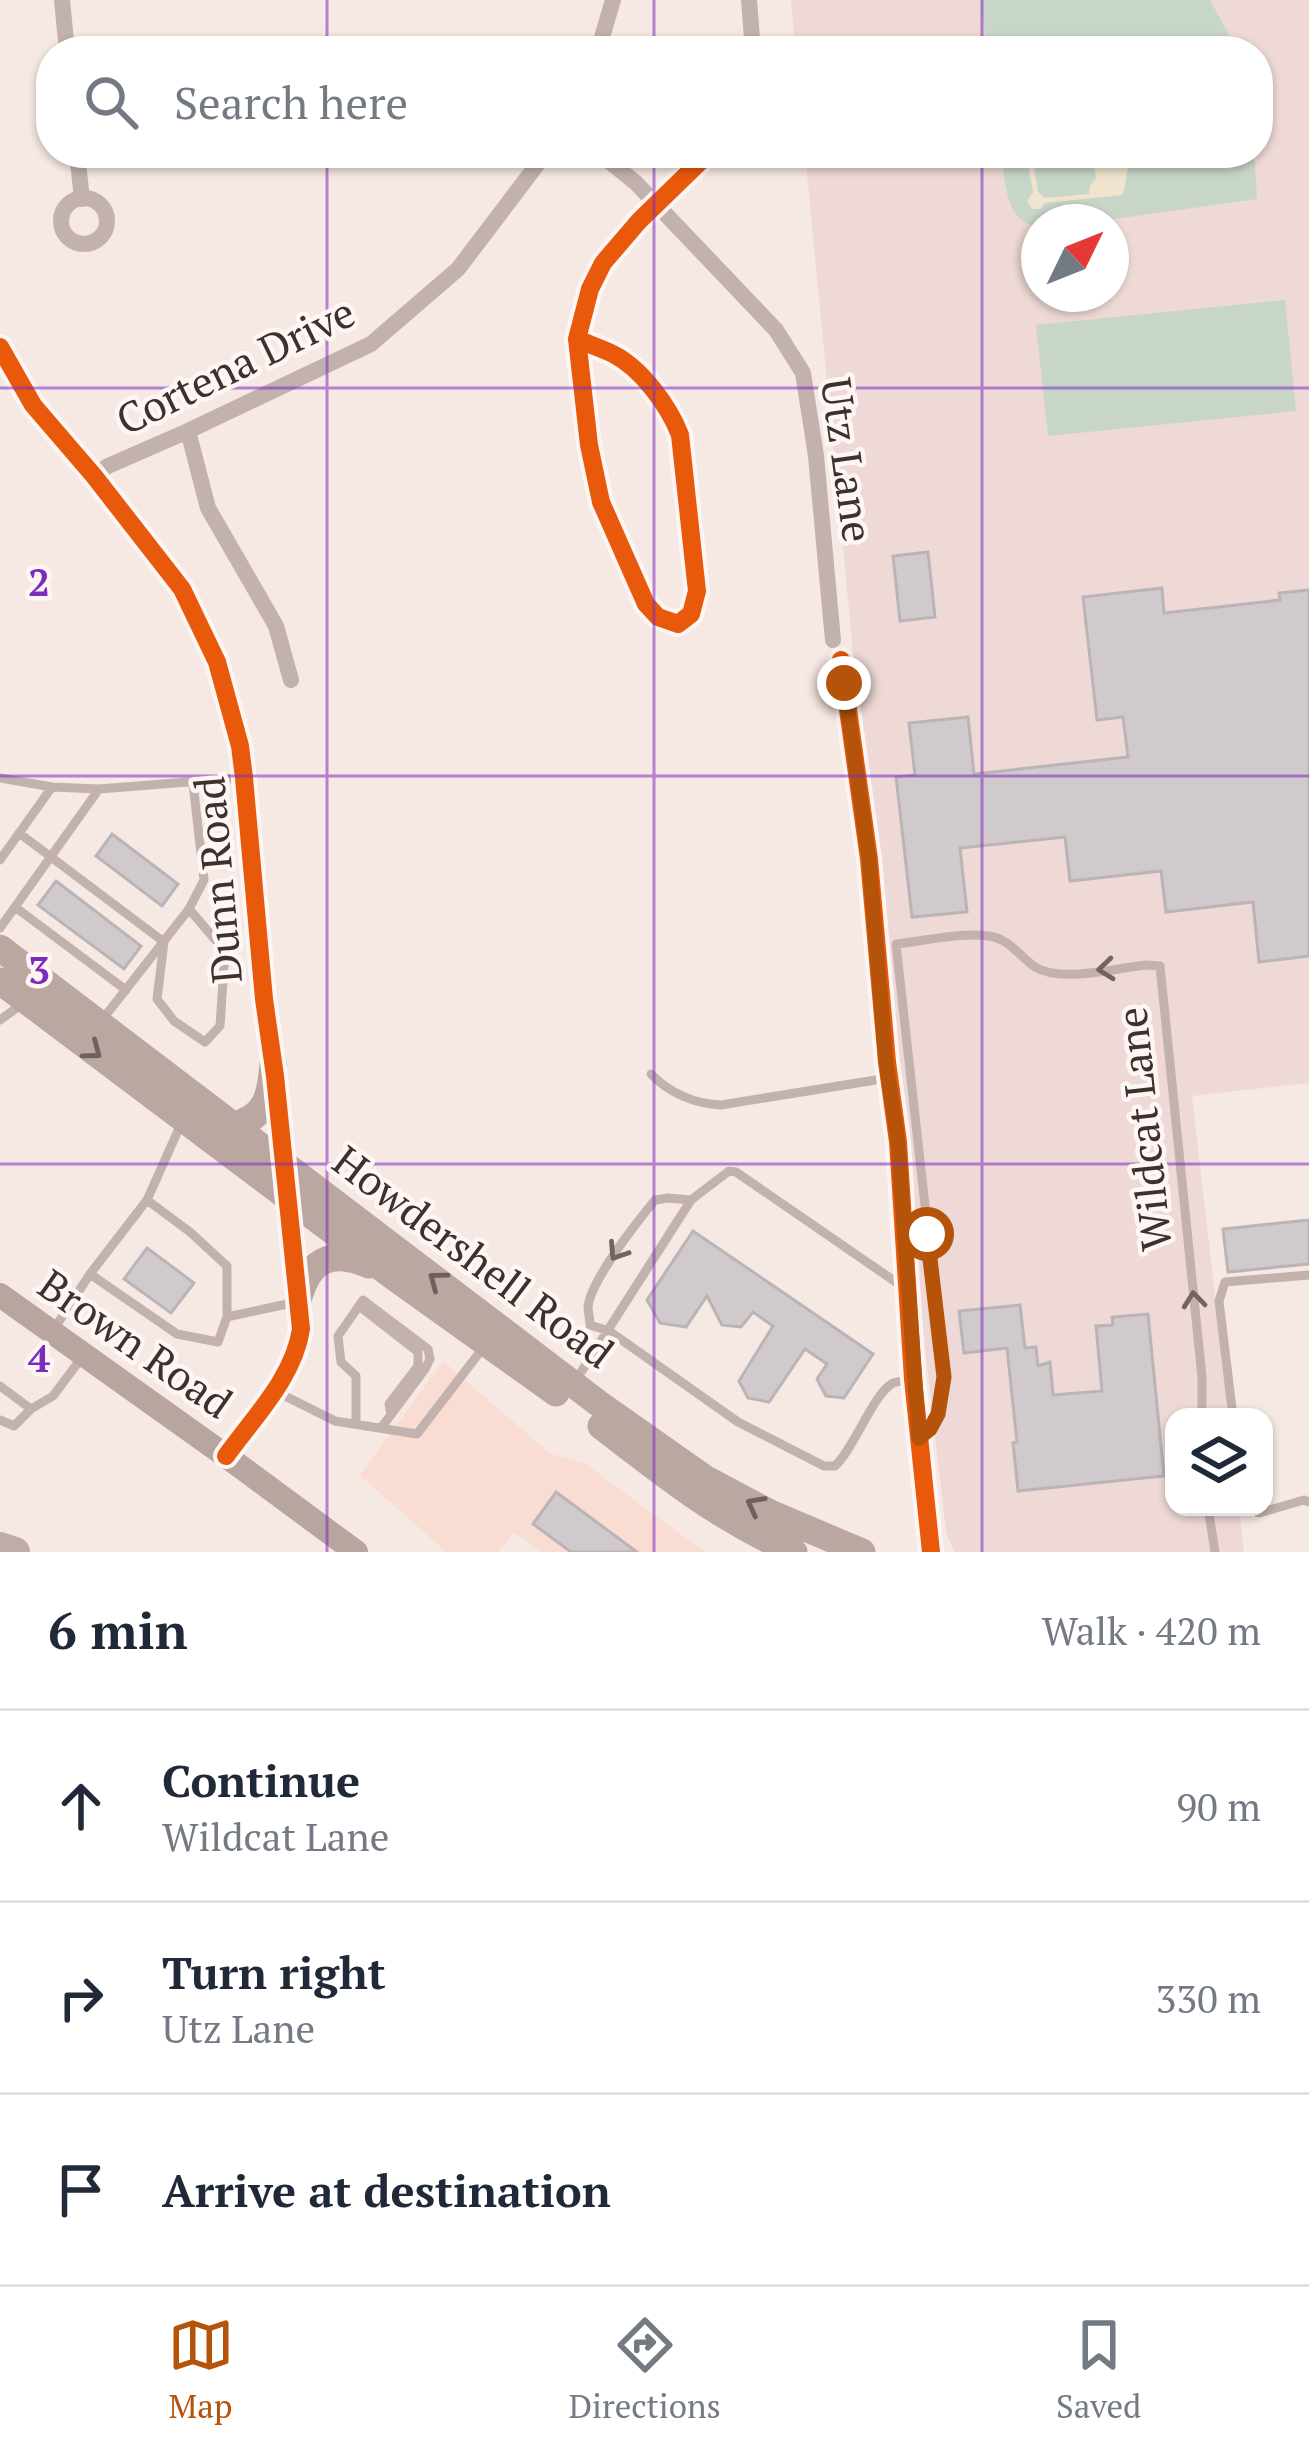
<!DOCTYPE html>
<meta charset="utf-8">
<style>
:root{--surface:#fff;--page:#f2f2f3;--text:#1f2937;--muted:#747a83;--line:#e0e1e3;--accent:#b45309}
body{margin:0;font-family:"PT Serif",serif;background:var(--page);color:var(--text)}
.controls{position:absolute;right:36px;bottom:36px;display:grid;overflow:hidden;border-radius:24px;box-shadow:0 3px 9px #0004}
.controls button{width:108px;height:108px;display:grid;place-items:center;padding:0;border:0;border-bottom:3px solid var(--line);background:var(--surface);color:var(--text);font:60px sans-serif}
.compass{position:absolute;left:1021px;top:204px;width:108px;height:108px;border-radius:50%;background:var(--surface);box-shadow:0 3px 9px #0004;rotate:47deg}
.stop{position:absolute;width:36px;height:36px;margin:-27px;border:9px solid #b45309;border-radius:50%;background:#fff}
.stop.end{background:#b45309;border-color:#fff;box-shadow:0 3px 12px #0008}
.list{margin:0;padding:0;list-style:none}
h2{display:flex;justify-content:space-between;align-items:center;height:156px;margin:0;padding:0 48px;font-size:51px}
h2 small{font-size:39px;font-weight:400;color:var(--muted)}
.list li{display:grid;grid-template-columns:78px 1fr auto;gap:36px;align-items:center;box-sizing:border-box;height:192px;padding:0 48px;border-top:3px solid var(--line)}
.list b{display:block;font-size:45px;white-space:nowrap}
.list p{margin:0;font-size:39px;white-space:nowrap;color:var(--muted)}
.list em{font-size:39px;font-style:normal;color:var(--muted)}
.icon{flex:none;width:66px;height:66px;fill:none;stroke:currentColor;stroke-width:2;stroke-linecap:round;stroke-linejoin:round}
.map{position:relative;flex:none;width:1309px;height:1552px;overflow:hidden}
.search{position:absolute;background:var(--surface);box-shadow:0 3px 9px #0004;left:36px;right:36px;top:36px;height:132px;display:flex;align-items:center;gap:30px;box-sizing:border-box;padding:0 42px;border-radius:48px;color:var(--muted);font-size:45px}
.sheet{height:732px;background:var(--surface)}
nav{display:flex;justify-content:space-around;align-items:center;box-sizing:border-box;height:168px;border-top:3px solid var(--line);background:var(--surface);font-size:33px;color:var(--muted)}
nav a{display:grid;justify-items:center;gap:6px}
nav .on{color:var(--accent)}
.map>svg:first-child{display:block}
.built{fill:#f9ddd3}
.education{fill:#eed9d6;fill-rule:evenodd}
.green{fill:#c8d6c8}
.sand{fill:#f0e4ce}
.building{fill:#d1cacc;stroke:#bbb4b6;stroke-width:3}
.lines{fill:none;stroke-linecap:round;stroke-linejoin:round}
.lane{stroke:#c2b1ad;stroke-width:9}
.street{stroke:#c2b1ad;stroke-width:16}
.secondary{stroke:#b9a5a0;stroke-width:24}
.primary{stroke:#bba7a2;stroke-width:27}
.highway{stroke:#bfaba7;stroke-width:30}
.cycleway-casing{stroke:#fdf6f4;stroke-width:26}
.cycleway{stroke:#e8590c;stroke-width:18}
.oneway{stroke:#726460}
.oneway2{stroke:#6f605c}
.route{stroke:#b45309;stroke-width:15}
.grid{fill:none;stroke:#7b2cbf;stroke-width:3;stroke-opacity:0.55}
.labels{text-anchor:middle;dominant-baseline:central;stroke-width:9;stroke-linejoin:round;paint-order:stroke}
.street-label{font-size:42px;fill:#3d312d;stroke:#fdf6f4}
.grid-label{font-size:39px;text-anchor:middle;font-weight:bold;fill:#7b2cbf;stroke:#fdf6f4;stroke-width:9;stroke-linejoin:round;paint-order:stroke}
</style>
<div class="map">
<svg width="1309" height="1552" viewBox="0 0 1309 1552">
<rect width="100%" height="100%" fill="#f6e8e3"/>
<path class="built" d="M443,1361L551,1454L586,1464L695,1545L708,1552H541L514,1532L498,1552H446L360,1475Z"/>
<path class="education" d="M791,0H1309V1083L1192,1096L1229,1417H1174V1507H1239L1244,1552H954L946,1532L893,1067L805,153H1258V51H796ZM1039,222H1111V294H1039Z"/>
<path class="green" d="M980,0H1210L1238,51H987Z
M1001,153H1254L1257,199L1093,222H1039V226C1005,225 1005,179 1001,153Z
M1285,300L1296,411L1048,436L1036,325Z"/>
<path class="sand" d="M1026,153H1032L1038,192L1045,198L1089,194L1090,185L1096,179L1092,153H1127L1128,168L1123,195L1045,203L1040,209H1032L1027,201L1033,192Z"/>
<path class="building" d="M928,552L935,617L900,621L893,556Z
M1162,588L1164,613L1280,600L1279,593L1309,590V956L1259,962L1253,902L1166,912L1161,871L1070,881L1065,837L960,848L967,912L912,917L896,777L915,775L909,723L968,717L974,774L1128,757L1123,717L1097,720L1083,597Z
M112,834L178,884L162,906L96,856Z
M56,881L141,946L124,969L38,905Z
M1309,1220V1264L1228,1272L1223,1229Z
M693,1231L873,1354L844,1398L826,1396L817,1379L827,1364L805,1349L769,1402L748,1398L739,1381L773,1326L753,1312L741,1327L722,1325L707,1296L686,1327L660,1323L647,1300Z
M147,1248L194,1283L171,1313L124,1279Z
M1020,1305L1025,1348L1036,1347L1038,1366L1050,1362L1053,1395L1102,1391L1096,1326L1113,1325L1112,1317L1148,1314L1164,1476L1018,1491L1013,1443L1017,1442L1007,1348L964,1353L959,1311Z
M556,1492L637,1552H571L533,1524Z"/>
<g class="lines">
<path class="lane" d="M0,778L52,787
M19,833L164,942L157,999L174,1021L205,1042L220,1026L225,951L189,909
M0,860L52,787L99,789
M15,907L126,990
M0,928L99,789L239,778
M0,1020L22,1004
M102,1020L189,909L204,880L193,783
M651,1074C669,1093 695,1104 721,1105L888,1078
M147,1200L90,1274L177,1334L218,1342L227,1317V1266L190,1232L147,1200L181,1124
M691,1200L668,1198L655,1200C637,1222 592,1279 588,1306C588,1312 590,1319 590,1325L609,1331L738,1422L824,1466H835C855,1447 873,1394 893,1383C896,1382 910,1379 913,1379
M359,1306L418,1352V1366L389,1404L391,1415
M227,1317L292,1303
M54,1329L90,1274
M576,1380L691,1200L729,1171L736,1172L906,1289
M0,1386L31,1409
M275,1391L335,1421L417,1434L483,1348
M1233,1417L1219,1301L1225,1282L1309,1275
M0,1420L14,1426L31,1409L53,1396L83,1356
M356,1424V1376L341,1362L338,1336L363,1300L428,1349L430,1359L425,1369L381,1428
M921,1436C939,1421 942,1399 944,1377L896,944C925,941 960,932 989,936C1010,939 1019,956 1035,967C1061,983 1116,968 1146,965L1160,966L1202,1377V1417
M1208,1507L1215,1552
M1250,1507L1259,1513L1304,1500L1309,1502"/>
<path class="street" d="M62,0L67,51
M749,0L753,51
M598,51L613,0
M77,153L82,199
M599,153L636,183L776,330L803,373L816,456L833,640
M61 221a23 23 0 1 1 46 0a23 23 0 1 1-46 0Z
M577,339C588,344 601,348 613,354C641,368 669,406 680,435L697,591L691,614L678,624L658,617L646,604L601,502L589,445L577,339L590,289L603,263L639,221L709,153
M188,431L208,508L276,626L291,680
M94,476L108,466L188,431L371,344L458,269L546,153
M841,660L869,859L887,1062L898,1142L913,1379L931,1552"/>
<path class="secondary" d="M0,347L33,405L94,476L182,589L217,662L240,746L244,778L264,999L275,1076L301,1329C294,1377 254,1417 226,1456
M0,1295L226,1456L356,1552"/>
<path class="primary" d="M0,948L598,1403L706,1479L770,1513L862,1552
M0,981L391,1275L556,1393
M232,1125C267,1119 271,1093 273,1063
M298,1301C308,1261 330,1248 369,1265
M601,1426C666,1476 719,1519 794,1552"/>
<path class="highway" d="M0,1547L15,1552"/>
<defs>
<path id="cycleway" d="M577,339C588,344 601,348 613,354C641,368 669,406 680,435L697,591L691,614L678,624L658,617L646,604L601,502L589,445L577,339L590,289L603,263L639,221L709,153
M0,347L33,405L94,476L182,589L217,662L240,746L244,778L264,999L275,1076L301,1329C294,1377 254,1417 226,1456
M841,660L869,859L887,1062L898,1142L913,1379L931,1552"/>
</defs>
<use href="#cycleway" class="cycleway-casing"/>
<use href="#cycleway" class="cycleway"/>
</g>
<defs><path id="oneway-chevron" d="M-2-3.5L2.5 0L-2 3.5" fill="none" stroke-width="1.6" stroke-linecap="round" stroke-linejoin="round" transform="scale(3)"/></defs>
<g class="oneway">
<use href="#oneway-chevron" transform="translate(1106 969) rotate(174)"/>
<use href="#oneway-chevron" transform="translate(617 1252) rotate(123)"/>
<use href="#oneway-chevron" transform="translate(1194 1300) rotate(-96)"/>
</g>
<g class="oneway2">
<use href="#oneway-chevron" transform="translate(93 1051) rotate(37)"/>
<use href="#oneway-chevron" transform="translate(437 1280) rotate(-143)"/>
<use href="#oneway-chevron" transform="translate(755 1505) rotate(-152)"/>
</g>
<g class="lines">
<path class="route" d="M844,683L869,859L886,1062L898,1142L919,1438L930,1429L938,1414L944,1377L927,1234"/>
</g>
<path class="grid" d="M327,0V51M654,0V51M982,0V51M327,153V1552M654,153V1552M982,153V1552M0,388H1309M0,776H1309M0,1164H1309"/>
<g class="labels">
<g class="street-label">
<text transform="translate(235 365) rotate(-26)">Cortena Drive</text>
<text transform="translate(848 460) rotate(82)">Utz Lane</text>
<text transform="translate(217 880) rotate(-95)">Dunn Road</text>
<text transform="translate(1143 1129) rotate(-96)">Wildcat Lane</text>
<text transform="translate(474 1256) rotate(37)">Howdershell Road</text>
<text transform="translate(136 1343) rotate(35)">Brown Road</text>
</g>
</g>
<g class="grid-label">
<text x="39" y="596">2</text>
<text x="39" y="984">3</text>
<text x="39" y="1372">4</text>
</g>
</svg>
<div class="controls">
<button><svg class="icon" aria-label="layers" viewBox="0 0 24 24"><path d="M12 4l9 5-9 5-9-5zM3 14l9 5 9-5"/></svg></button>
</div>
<svg class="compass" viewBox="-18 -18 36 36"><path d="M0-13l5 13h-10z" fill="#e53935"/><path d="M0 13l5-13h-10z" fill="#747a83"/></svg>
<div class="stop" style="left:927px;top:1234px"></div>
<div class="stop end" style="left:844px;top:683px"></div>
<div class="search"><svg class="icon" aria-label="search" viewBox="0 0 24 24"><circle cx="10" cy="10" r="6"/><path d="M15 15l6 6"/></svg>Search here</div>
</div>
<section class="sheet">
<h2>6 min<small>Walk · 420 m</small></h2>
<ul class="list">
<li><svg class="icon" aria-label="ahead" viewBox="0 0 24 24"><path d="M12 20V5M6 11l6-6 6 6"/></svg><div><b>Continue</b><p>Wildcat Lane</p></div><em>90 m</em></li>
<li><svg class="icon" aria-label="right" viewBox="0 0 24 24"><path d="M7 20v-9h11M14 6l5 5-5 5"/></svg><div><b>Turn right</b><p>Utz Lane</p></div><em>330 m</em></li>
<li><svg class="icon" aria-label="arrive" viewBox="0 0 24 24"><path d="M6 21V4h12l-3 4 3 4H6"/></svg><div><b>Arrive at destination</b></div></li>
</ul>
</section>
<nav>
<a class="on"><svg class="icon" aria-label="map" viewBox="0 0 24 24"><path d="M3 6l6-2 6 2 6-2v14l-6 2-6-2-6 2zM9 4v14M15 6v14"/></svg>Map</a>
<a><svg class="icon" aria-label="directions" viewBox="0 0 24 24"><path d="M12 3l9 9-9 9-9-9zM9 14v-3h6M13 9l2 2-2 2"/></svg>Directions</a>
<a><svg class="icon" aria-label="saved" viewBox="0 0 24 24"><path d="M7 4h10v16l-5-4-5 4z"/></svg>Saved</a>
</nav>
